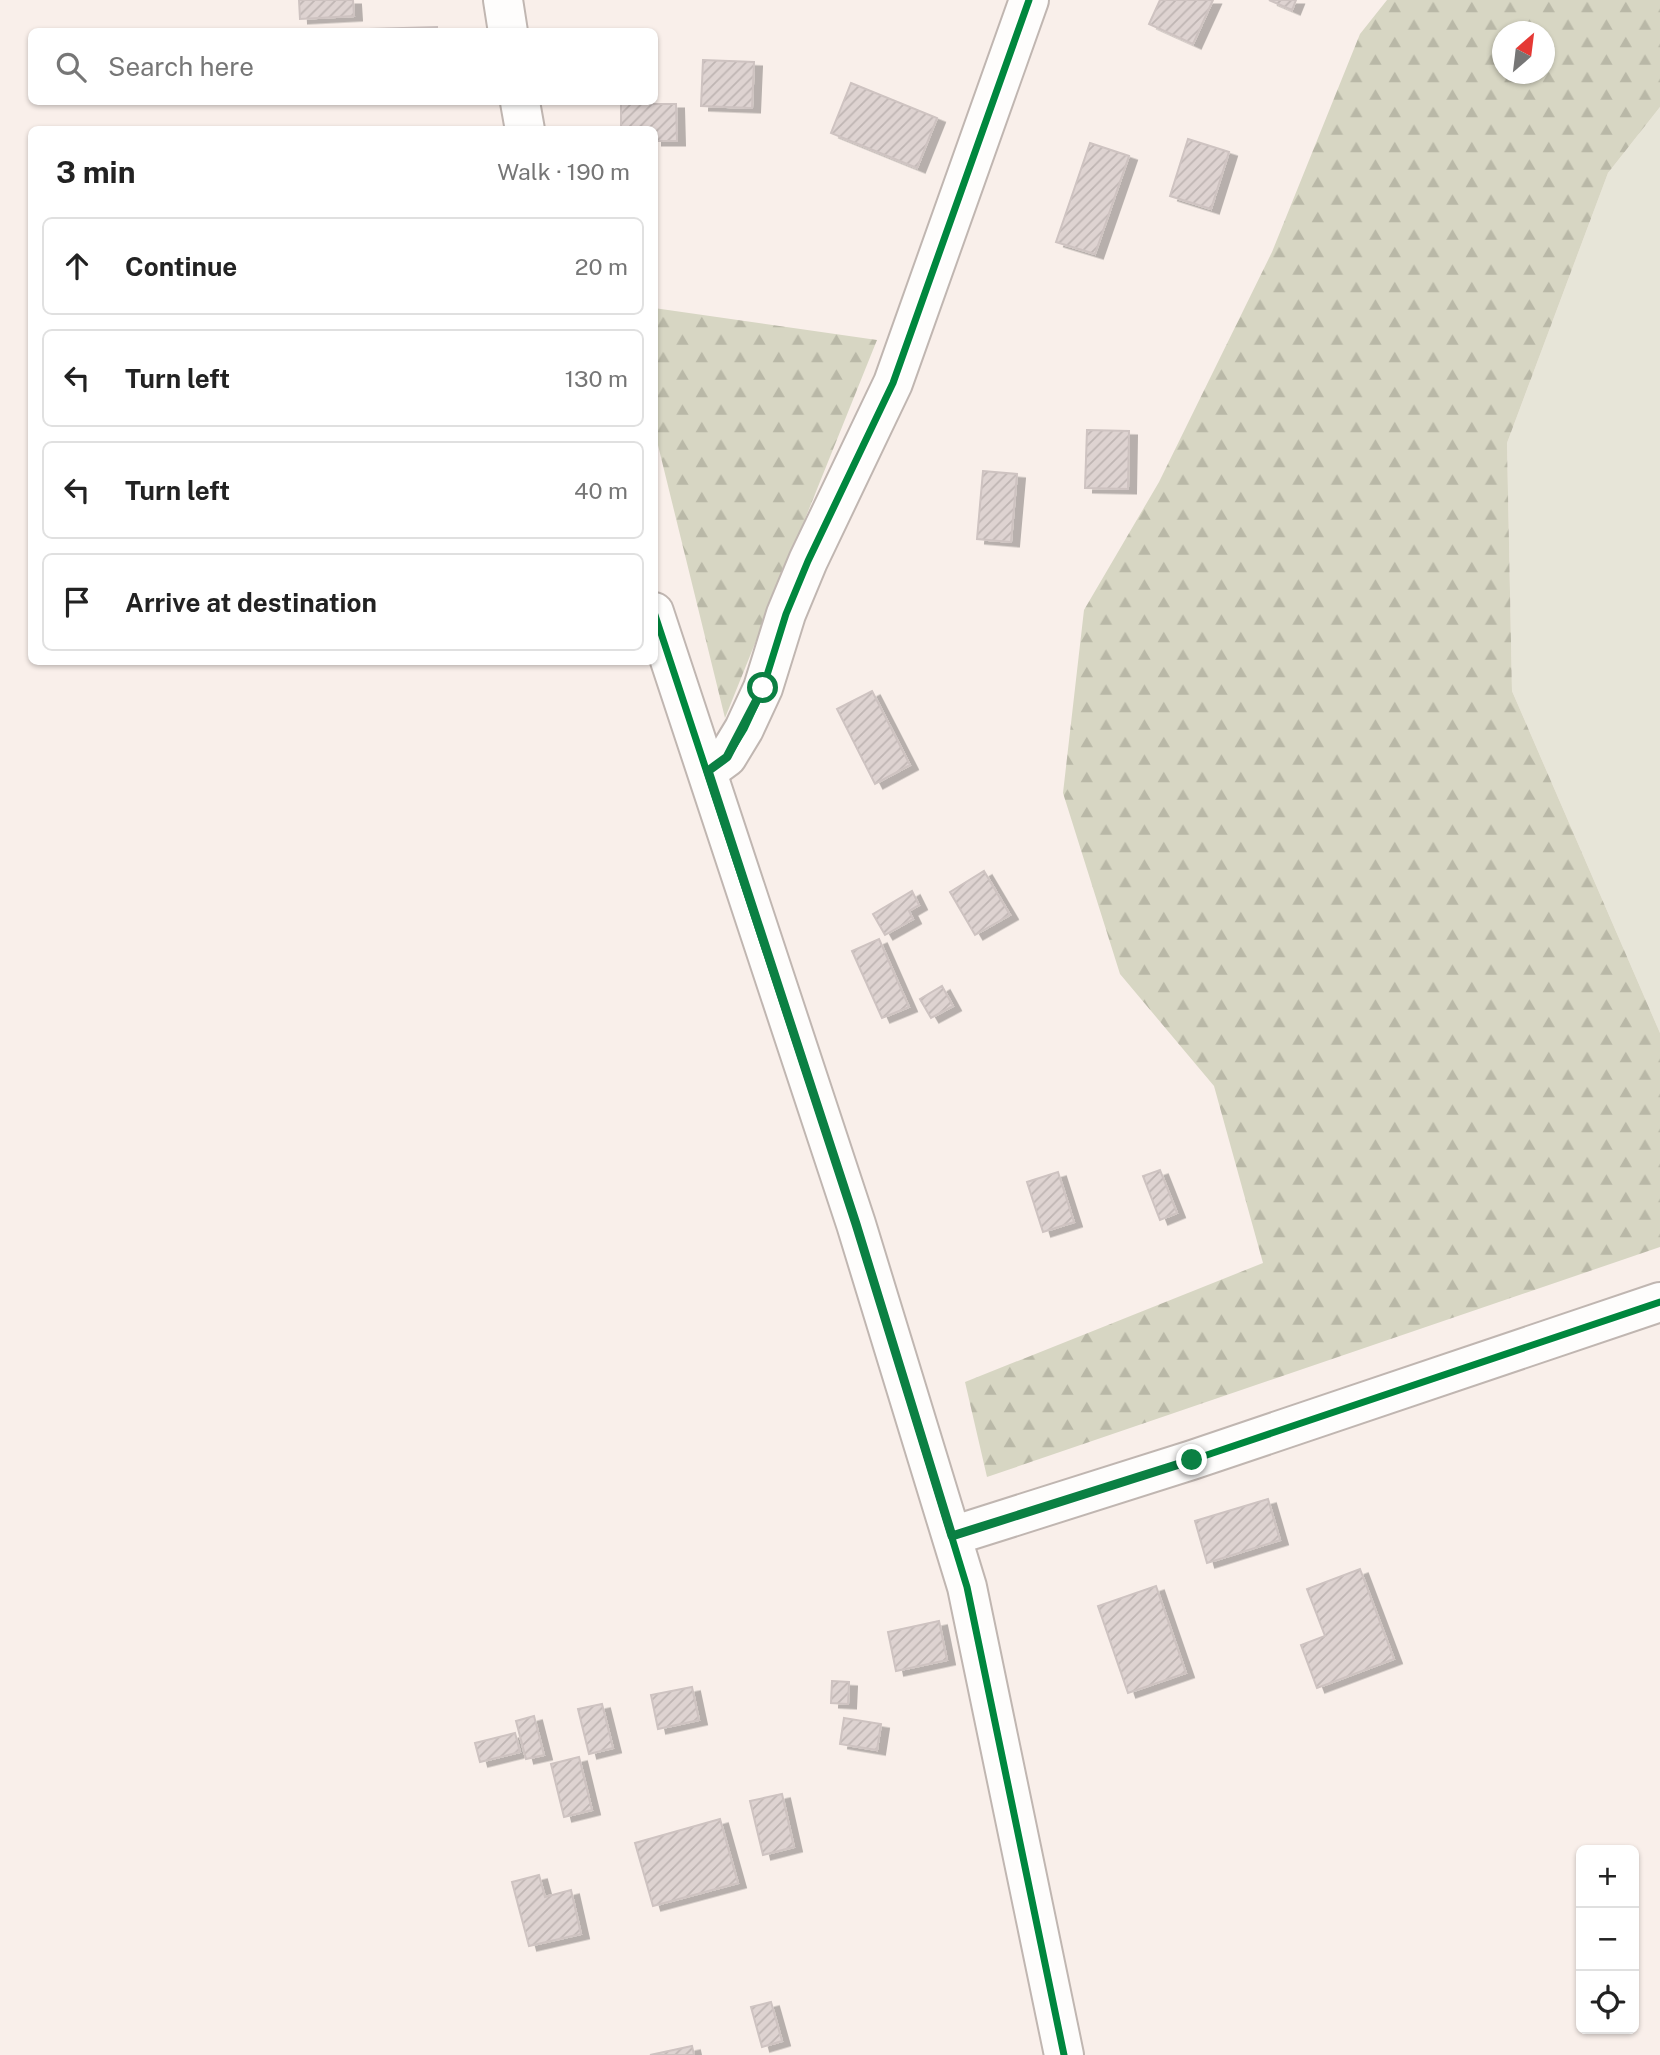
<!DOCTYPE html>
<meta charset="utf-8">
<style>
:root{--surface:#fff;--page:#f2f2f2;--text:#222;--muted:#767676;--line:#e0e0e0}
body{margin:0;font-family:"Public Sans",sans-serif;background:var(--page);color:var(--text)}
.controls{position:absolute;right:21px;bottom:21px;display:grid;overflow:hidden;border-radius:10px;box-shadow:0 2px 5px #0004}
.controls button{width:63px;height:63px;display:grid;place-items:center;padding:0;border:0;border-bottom:2px solid var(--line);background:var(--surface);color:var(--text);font:35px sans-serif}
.compass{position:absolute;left:1492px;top:21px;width:63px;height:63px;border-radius:50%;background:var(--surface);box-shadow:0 2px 5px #0004;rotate:28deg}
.stop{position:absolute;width:21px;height:21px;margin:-16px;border:5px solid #0b8043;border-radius:50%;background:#fff}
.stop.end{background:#0b8043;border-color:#fff;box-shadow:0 2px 7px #0008}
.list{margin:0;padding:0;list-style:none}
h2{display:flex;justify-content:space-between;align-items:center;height:91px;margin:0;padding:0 28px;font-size:30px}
h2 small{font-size:23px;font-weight:400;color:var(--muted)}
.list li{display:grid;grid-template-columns:46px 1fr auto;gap:21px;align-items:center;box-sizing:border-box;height:98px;margin:0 14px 14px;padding:0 14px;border:2px solid var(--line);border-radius:10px}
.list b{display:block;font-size:26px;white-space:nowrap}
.list em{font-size:23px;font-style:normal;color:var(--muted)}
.icon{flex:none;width:38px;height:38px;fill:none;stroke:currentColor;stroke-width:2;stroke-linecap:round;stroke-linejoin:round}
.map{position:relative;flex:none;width:1660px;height:2055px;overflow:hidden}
.search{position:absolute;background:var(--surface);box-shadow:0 2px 5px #0004;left:28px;top:28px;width:630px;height:77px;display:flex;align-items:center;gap:18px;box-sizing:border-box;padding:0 24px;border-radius:10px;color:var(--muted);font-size:26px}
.panel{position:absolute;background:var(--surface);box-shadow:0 2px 5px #0004;left:28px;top:126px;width:630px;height:539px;border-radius:10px}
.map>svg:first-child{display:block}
.green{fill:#e7e5d8}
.forest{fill:url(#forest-firs);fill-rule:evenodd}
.building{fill:url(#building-hatch);stroke:#cec3c1;stroke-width:2;filter:url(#shadow)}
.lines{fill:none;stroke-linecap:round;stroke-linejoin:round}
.street-casing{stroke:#c0b6b1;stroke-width:42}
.secondary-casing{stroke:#c0b6b1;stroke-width:42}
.street{stroke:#fefdfc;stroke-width:38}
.secondary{stroke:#fefdfc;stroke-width:38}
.cycleway-casing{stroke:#fff;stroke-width:11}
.cycleway{stroke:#00873e;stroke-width:7}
.route{stroke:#0b8043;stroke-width:9}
</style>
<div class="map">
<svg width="1660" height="2055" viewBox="0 0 1660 2055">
<defs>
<pattern id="forest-firs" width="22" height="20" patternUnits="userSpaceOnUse" patternTransform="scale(1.75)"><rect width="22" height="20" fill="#d7d6c3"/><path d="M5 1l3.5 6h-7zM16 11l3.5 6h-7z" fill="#b9b8a7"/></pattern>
<pattern id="building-hatch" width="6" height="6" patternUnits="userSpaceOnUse" patternTransform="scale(1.75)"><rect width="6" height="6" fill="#ded3d1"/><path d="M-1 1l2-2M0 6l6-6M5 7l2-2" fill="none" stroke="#bfb5b3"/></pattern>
<filter id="shadow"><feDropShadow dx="8" dy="4.5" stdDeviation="0" flood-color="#0004"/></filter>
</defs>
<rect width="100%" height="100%" fill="#f9efea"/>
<path class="green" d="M1660,107V1033L1512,691L1507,443L1608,173Z"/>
<path class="forest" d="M1387,0H1660V107L1608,173L1507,443L1512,691L1660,1033V1247L987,1477L965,1382L1263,1263L1214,1086L1120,974L1063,793L1084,610L1159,482L1272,252L1360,34ZM1502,32H1544V74H1502Z
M654,308L877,340L725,718L655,433Z"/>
<path class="building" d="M299,0H353L354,16L300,19Z
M1160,0H1213L1193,44L1149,24Z
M1269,0H1296L1292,10Z
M437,27V32H369V29Z
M703,60L754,62L752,108L701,106Z
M851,83L937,118L917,168L831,133Z
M621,104H676L677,141H654V130H621Z
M1188,139L1229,152L1211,209L1170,196Z
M1090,143L1129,156L1095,254L1056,242Z
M1087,430L1129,431L1128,489L1085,488Z
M983,471L1017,474L1011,542L977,539Z
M872,691L910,765L875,784L837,709Z
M984,871L1010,915L975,935L950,892Z
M912,891L919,905L909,911L913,919L885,935L873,914Z
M879,939L909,1007L882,1018L852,951Z
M942,986L953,1006L931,1018L920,999Z
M1160,1170L1177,1213L1160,1220L1143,1176Z
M1058,1172L1074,1222L1043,1232L1027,1182Z
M1268,1499L1280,1540L1207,1563L1195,1521Z
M1360,1569L1394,1659L1317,1688L1301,1645L1325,1636L1307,1589Z
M1156,1586L1186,1673L1128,1693L1098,1606Z
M939,1621L947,1660L896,1671L888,1632Z
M832,1681L849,1682L848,1704L831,1703Z
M692,1687L699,1720L658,1729L651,1695Z
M602,1704L613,1748L589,1754L578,1709Z
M534,1716L544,1755L526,1759L516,1721Z
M844,1718L881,1724L877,1750L840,1744Z
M515,1733L520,1752L480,1762L475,1743Z
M579,1757L592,1810L564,1817L551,1764Z
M782,1794L794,1847L763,1855L750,1801Z
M720,1819L738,1883L653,1906L635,1843Z
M539,1875L545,1897L571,1890L581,1934L529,1946L512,1882Z
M771,2002L782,2041L762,2047L751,2007Z
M692,2046L694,2055H650Z"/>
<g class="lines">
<defs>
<path id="street" d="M708,771L727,757L744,729L763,688L786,614L808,561L893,383L1029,0
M952,1536L1192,1460L1660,1302"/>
<path id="secondary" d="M503,0L508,32
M520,102L525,130
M654,612L856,1224L967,1587L1064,2055"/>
</defs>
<use href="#street" class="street-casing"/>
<use href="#secondary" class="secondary-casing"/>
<use href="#street" class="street"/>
<use href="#secondary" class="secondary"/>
<defs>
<path id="cycleway" d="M654,612L856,1224L967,1587L1064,2055
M708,771L727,757L744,729L763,688L786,614L808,561L893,383L1029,0
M952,1536L1192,1460L1660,1302"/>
</defs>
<use href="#cycleway" class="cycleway-casing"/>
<use href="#cycleway" class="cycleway"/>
</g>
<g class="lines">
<path class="route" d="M763,688L727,757L708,771L856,1224L952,1536L1192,1460"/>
</g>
</svg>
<div class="controls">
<button>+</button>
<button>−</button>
<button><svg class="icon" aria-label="locate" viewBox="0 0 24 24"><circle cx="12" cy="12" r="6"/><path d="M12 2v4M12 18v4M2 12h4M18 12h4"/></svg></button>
</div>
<svg class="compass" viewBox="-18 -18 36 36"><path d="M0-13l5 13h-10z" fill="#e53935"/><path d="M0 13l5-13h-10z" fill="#767676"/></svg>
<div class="stop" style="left:763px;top:688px"></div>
<div class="stop end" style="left:1192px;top:1460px"></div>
<div class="search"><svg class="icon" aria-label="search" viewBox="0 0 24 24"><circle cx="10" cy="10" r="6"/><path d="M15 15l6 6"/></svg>Search here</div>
<section class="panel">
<h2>3 min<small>Walk · 190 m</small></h2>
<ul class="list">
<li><svg class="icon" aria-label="ahead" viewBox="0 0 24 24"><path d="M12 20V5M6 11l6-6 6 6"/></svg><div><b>Continue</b></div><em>20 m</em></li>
<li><svg class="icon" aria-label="left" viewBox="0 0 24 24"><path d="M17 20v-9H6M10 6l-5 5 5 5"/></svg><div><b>Turn left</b></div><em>130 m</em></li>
<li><svg class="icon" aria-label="left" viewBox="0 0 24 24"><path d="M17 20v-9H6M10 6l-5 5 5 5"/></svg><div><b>Turn left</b></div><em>40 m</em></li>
<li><svg class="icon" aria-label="arrive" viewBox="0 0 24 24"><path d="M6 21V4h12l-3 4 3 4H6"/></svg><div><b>Arrive at destination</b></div></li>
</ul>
</section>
</div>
